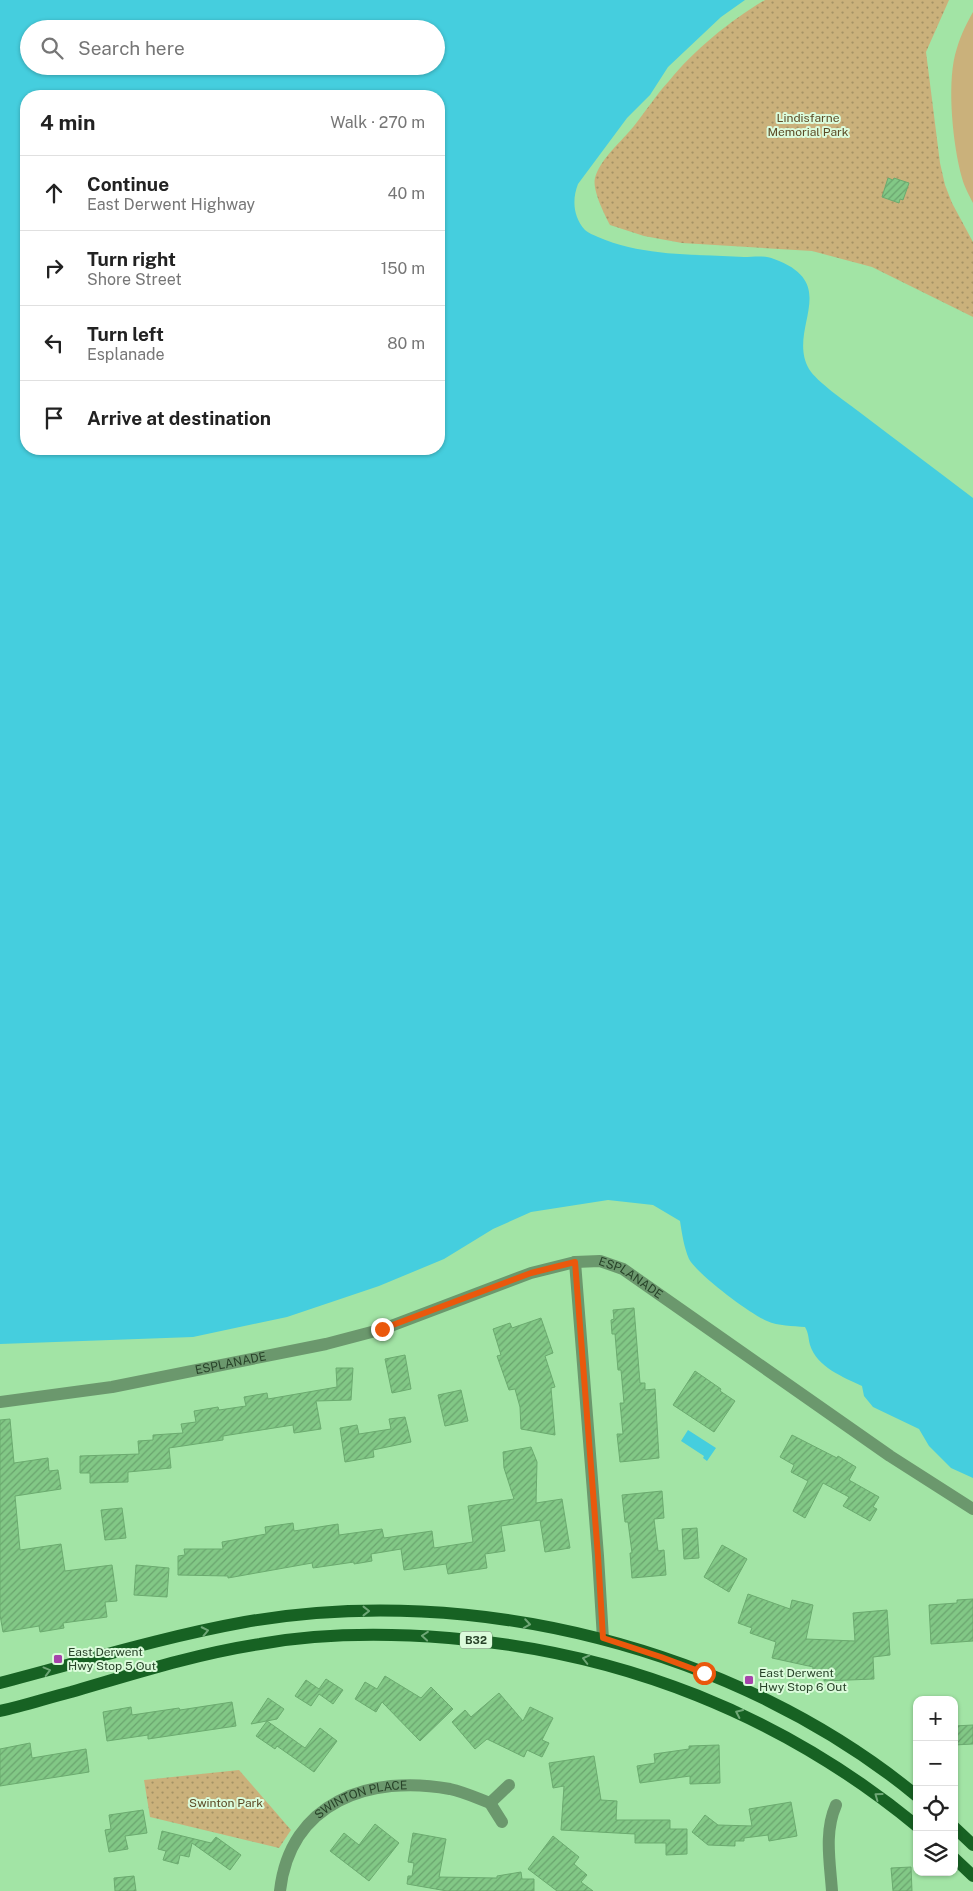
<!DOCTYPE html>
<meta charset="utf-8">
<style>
:root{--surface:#fff;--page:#f6f6f6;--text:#222;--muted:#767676;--line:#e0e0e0}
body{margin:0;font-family:"Public Sans",sans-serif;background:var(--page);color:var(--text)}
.controls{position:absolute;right:15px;bottom:15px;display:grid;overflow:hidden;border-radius:10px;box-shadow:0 1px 4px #0004}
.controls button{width:45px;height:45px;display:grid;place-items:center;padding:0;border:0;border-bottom:1px solid var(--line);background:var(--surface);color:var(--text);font:25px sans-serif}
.stop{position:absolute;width:15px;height:15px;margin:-11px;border:4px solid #ea580c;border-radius:50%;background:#fff}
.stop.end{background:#ea580c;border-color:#fff;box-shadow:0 1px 5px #0008}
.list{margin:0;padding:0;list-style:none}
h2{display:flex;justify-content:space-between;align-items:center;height:65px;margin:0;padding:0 20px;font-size:21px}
h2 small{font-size:16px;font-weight:400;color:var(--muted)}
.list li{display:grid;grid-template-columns:32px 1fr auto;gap:15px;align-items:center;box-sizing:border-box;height:75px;padding:0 20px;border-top:1px solid var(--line)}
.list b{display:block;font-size:19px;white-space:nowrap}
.list p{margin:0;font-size:16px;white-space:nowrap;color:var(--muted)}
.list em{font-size:16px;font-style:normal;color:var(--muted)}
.icon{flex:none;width:28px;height:28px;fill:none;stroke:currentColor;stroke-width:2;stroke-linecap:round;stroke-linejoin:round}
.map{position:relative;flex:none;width:973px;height:1891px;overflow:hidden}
.search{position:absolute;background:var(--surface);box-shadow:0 1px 4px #0004;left:20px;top:20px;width:425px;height:55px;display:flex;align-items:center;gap:12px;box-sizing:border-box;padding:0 18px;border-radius:28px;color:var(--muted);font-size:19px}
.panel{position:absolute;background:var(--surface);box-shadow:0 1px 4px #0004;left:20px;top:90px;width:425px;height:365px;border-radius:20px}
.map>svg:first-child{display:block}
.green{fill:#cab17b}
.park{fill:url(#park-dots)}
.water{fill:#45cede;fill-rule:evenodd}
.building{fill:url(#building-hatch);stroke:#6bab6f}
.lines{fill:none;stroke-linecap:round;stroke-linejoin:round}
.minor{stroke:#6b986d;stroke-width:12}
.major{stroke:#176223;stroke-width:12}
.oneway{stroke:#6fa776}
.route{stroke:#ea580c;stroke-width:6}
.poi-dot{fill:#a644ab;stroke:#dbfbdb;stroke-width:2}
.labels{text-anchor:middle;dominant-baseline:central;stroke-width:4;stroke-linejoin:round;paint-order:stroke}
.shield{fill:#dbfbdb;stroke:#5e7a5e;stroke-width:1}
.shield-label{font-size:11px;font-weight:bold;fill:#284329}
.park-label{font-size:12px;fill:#5b4a25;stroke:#dbfbdb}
.street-label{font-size:12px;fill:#284329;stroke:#dbfbdb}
.poi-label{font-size:12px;fill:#284329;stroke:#dbfbdb;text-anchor:start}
</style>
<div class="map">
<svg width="973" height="1891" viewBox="0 0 973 1891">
<defs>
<pattern id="park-dots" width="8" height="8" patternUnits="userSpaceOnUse" patternTransform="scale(1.25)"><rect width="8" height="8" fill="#cab17b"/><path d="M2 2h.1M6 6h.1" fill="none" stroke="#a49265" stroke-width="1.8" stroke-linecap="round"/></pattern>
<pattern id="building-hatch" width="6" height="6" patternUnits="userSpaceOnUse" patternTransform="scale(1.25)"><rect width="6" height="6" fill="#82c886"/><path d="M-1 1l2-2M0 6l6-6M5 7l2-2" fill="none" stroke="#6aa46e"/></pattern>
</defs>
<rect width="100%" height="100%" fill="#a2e4a5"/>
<path class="green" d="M973,12V203C969,195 964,186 962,178C953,146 947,87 955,55C959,39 965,26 973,12Z"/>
<path class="park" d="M765,0H949L926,52L940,163L945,185L952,203L973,242V317L872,267L812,251L682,243L644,236L610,225C604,214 592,189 595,178C600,159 622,141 634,126C646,111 656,95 669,81C694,50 731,20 765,0Z
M239,1770L291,1830L279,1848L150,1817L144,1780Z"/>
<path class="water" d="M0,0H745L721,17L668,67L650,95L627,118L578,184C572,199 573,217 585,230C588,233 594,235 598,237C644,257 696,254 744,257C753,257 766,255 774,259C843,284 786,329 809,369C817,382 845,401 858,411C896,440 935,469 973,498V1478L951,1468L929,1446L919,1429L873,1407L864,1396L862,1386C843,1377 817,1367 810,1345C808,1338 809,1334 805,1327C793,1326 778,1326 767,1321C750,1314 697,1274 689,1259C684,1247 682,1234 680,1221L653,1205L608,1200L531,1212L493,1229L444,1259L379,1286L287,1317L193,1337L0,1344ZM29,29H436V66H29ZM26,96H439V449H26Z
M688,1430L716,1448L707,1461L703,1458L704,1456L681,1441Z"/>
<path class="building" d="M888,178L893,180L894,178L909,183L903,200L900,199L899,203L882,197Z
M634,1308L640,1383H645V1390L655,1389L659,1458L620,1462L617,1434H623L620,1403H624L621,1370H618L615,1334H612L611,1320L614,1319L613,1310Z
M541,1318L553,1353L545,1356L555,1387L551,1388L555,1435L521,1429L520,1407L515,1389L509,1390L497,1356L501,1355L493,1329L510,1323L512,1328Z
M405,1355L411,1389L392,1393L385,1359Z
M336,1368H353L351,1400L316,1401L321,1429L294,1433L293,1425L223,1436V1440L169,1448L171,1468L128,1472V1482L90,1483V1473H80V1456L139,1454L138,1441L153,1440V1435L183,1433L181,1424L196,1422L194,1411L218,1407L219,1410L246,1406L244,1397L267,1393L268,1399L337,1387Z
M695,1371L721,1389L720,1391L735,1401L714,1432L673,1405Z
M461,1390L468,1421L445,1426L438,1395Z
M405,1417L411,1442L373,1450L374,1457L345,1462L340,1428L357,1425L359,1434L391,1429L389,1419Z
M10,1419L14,1463L48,1458L49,1471L58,1470L61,1489L15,1496L20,1550L61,1544L65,1571L112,1565L117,1601L105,1602L107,1617L63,1623L64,1628L40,1632L39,1626L3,1632L0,1615V1420Z
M792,1435L837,1458L838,1456L856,1467L849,1480L879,1497L873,1507L877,1509L870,1521L843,1506L849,1497L823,1483L805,1518L793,1511L808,1481L791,1472L794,1465L780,1457Z
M531,1447L537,1462L536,1503L562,1499L570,1548L545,1552L540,1520L501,1526L505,1551L485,1554L487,1568L448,1574L446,1564L404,1570L401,1549L371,1554L372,1561L354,1564V1562L313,1568L312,1563L228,1578V1576L178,1575V1556L185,1555L184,1549H223L222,1542L266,1534L265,1527L293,1523L294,1531L338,1524L339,1535L382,1529L384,1538L432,1531L434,1548L473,1542L468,1506L514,1499L504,1468L503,1452Z
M662,1491L664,1518L654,1519L658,1551L664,1550L666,1575L632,1578L630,1553H632L628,1522H625L622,1495Z
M122,1508L126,1538L105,1540L101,1510Z
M697,1528L699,1558L684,1559L682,1529Z
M722,1545L747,1559L729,1592L704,1577Z
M136,1565L169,1568L167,1597L134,1595Z
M748,1594L790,1609L792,1600L813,1605L806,1639L855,1641L853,1613L887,1610L890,1655L873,1657L874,1679L824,1681V1678H812L813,1667L772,1658L776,1642L750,1633L752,1628L738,1623Z
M973,1599V1641L931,1644L929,1605L957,1603V1600Z
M385,1676L421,1698L431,1687L453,1709L420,1741L382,1702L376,1712L355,1699L365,1682L377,1689Z
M326,1679L343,1690L333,1704L319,1694L311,1706L295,1696L306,1680L319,1689Z
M499,1693L523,1721L530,1707L553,1718L542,1740L549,1743L542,1757L527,1750L524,1757L487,1739L475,1749L452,1722L465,1710L471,1717Z
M268,1698L284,1709L277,1719L251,1724Z
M232,1702L236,1726L148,1739V1735L107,1741L103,1712L131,1707L132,1715L179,1708L180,1710Z
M267,1721L305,1748L320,1728L337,1741L314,1772L277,1746L275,1749L256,1736Z
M973,1725V1744L954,1745V1726Z
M30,1743L32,1758L86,1749L89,1772L0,1786V1749Z
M719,1745L720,1783L690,1784V1776L640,1783L637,1766L655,1763L654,1754L689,1749V1746Z
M594,1756L601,1800L617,1801L616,1820H670V1829H687V1854L666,1855V1843H635V1834L561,1830L564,1786L553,1788L549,1763Z
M791,1802L797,1836L769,1841L768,1835L744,1838V1841H735V1846L708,1845L692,1832L705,1815L718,1825L752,1826L749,1809Z
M143,1810L147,1833L125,1836L128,1849L109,1852L105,1830L111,1829L109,1815Z
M375,1824L399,1843L369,1881L330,1851L344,1833L359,1845Z
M162,1831L211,1843L216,1837L241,1855L230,1870L192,1843L189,1857L180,1855L178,1864L163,1860L166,1851L158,1849Z
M413,1833L446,1839L439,1877L497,1878V1876L521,1872L522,1879H534V1891H447L407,1884L408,1876H412L414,1863L408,1862Z
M553,1836L579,1857L574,1864L587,1875L581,1882L593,1891H557L528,1869Z
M911,1867L912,1891H893L891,1868Z
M134,1876L136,1891H115L114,1878Z"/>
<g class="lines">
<g class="minor">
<path d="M575,1262L598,1556L603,1639"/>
<path id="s1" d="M0,1402L112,1387L326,1344L383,1329L531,1273L575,1262L600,1261L623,1269L890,1456L973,1509"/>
<path d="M490,1803L509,1785"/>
<path id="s2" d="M280,1891C290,1802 370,1774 450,1789C464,1792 477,1798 490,1803L502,1822"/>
<path d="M832,1891C830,1862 824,1832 836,1805"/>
</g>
<path class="major" d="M0,1683C81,1662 162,1637 245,1622C474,1582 737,1648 917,1796
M0,1711C24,1706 47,1698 71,1692C133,1674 195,1654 260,1644C322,1633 386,1633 449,1638C623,1652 782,1715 917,1826
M954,1827L973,1845
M954,1858L973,1876"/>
</g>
<defs><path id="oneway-chevron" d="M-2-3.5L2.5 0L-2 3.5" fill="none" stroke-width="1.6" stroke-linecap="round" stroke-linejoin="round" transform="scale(1.25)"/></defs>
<g class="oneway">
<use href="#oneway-chevron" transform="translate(366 1611)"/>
<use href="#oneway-chevron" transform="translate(527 1624) rotate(9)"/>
<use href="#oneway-chevron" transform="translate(205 1631) rotate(-12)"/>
<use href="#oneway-chevron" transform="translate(425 1636) rotate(-175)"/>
<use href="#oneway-chevron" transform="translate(586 1659) rotate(-166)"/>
<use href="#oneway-chevron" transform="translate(47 1671) rotate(-15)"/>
<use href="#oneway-chevron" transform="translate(739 1713) rotate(-155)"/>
<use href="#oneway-chevron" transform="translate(878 1796) rotate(-144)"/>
</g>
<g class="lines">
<path class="route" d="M382,1329L531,1273L575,1262L598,1556L603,1638L661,1657L704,1673"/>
</g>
<g class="poi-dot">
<rect x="53" y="1654" width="10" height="10" rx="2.5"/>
<rect x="744" y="1675" width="10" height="10" rx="2.5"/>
</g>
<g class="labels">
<rect class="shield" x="460" y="1631.5" width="32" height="17" rx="4"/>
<g class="shield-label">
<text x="476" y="1640">B32</text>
</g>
<g class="park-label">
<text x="808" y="118">Lindisfarne<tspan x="808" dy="14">Memorial Park</tspan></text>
<text x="226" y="1803">Swinton Park</text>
</g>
<g class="street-label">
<text stroke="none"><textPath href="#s1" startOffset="654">ESPLANADE</textPath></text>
<text stroke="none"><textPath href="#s1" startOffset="234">ESPLANADE</textPath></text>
<text stroke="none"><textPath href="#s2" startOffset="134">SWINTON PLACE</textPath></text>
</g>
<g class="poi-label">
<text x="68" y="1652">East Derwent<tspan x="68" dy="14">Hwy Stop 5 Out</tspan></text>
<text x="759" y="1673">East Derwent<tspan x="759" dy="14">Hwy Stop 6 Out</tspan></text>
</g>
</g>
</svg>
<div class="controls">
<button>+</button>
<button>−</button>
<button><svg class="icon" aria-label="locate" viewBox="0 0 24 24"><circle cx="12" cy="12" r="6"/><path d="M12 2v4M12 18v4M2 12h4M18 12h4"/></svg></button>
<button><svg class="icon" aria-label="layers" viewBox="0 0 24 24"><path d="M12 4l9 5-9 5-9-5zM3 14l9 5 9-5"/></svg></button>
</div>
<div class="stop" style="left:704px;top:1673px"></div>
<div class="stop end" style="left:382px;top:1329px"></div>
<div class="search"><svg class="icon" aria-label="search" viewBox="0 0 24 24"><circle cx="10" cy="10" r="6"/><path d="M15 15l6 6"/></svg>Search here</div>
<section class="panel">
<h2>4 min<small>Walk · 270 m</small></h2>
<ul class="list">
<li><svg class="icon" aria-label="ahead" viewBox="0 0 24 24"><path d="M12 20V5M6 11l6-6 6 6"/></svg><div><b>Continue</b><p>East Derwent Highway</p></div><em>40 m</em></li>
<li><svg class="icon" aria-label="right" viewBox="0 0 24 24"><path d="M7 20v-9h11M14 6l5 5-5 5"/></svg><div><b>Turn right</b><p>Shore Street</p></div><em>150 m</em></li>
<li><svg class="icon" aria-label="left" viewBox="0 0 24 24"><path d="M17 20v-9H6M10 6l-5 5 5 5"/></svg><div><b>Turn left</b><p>Esplanade</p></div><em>80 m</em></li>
<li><svg class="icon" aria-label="arrive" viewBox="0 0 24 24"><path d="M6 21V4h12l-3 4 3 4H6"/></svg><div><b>Arrive at destination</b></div></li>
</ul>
</section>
</div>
